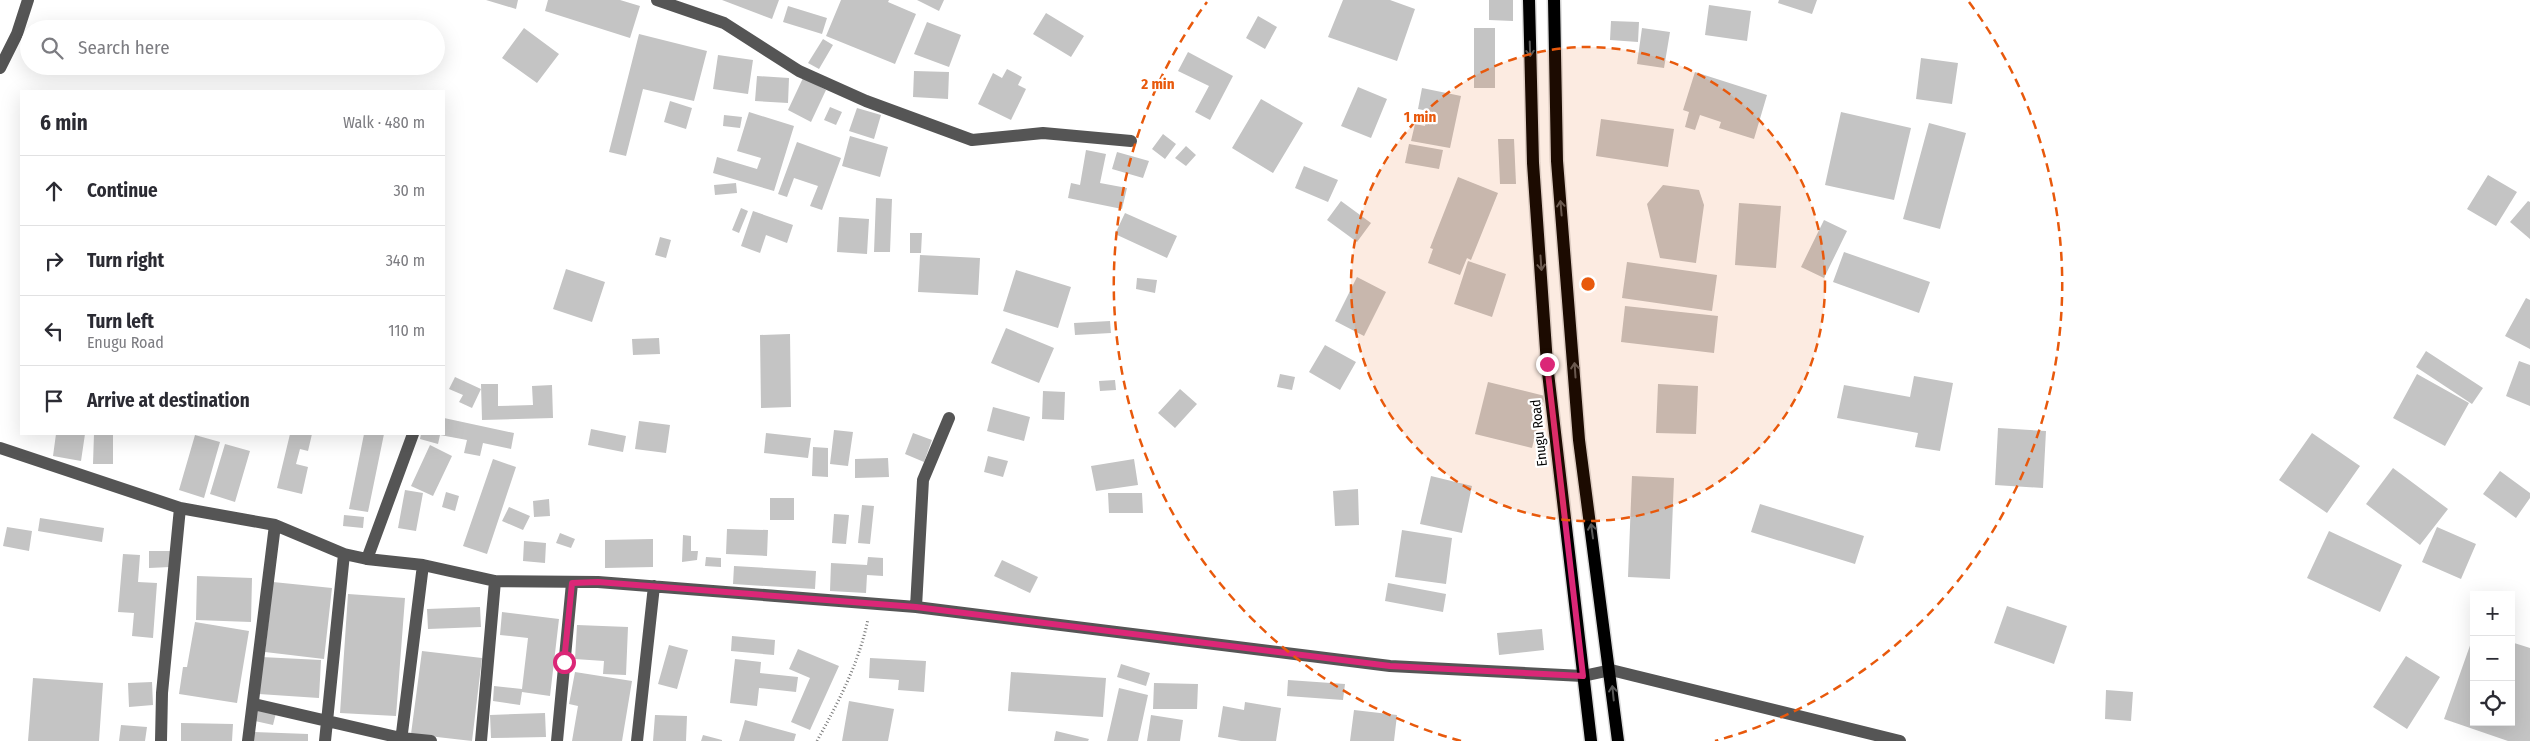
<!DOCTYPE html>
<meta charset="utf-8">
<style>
:root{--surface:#fff;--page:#f2f2f3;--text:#2b2b33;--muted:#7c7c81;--line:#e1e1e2}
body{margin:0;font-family:"Fira Sans Condensed",sans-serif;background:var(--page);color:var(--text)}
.controls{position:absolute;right:15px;bottom:15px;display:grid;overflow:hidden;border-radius:0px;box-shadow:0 5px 20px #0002}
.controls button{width:45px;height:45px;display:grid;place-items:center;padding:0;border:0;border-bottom:1px solid var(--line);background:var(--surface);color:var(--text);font:25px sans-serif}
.stop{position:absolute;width:15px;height:15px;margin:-11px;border:4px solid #db2777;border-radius:50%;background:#fff}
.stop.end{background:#db2777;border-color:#fff;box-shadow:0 1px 5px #0008}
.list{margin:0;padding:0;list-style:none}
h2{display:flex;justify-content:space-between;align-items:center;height:65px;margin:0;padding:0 20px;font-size:21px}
h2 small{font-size:16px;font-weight:400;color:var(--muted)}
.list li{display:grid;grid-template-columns:32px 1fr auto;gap:15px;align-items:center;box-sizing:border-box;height:70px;padding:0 20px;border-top:1px solid var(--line)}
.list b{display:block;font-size:19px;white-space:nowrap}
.list p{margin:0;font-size:16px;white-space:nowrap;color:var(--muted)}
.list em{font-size:16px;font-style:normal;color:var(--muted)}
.icon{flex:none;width:28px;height:28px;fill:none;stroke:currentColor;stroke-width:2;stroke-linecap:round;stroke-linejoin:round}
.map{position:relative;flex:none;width:2530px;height:741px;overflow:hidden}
.search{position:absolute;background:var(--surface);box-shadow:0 5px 20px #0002;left:20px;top:20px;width:425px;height:55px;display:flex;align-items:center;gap:12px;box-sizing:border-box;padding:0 18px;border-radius:28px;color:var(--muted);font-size:19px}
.panel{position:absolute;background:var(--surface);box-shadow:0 5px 20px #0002;left:20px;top:90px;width:425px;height:345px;border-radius:0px}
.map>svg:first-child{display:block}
.building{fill:#c4c4c4}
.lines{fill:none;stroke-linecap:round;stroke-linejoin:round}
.major-casing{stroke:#dbdbdb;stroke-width:15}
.path{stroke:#777;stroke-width:3;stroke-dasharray:1 2.5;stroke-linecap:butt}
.minor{stroke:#555;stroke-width:12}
.major{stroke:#000;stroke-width:12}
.oneway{stroke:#595959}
.route{stroke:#db2777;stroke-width:6}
.ring{fill:none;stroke:#e8590c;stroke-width:2.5;stroke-dasharray:9 6}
.labels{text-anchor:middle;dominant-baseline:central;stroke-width:4.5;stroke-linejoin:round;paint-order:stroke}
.street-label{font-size:14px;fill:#000;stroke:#fff}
.centre{fill:#e8590c;stroke:#fff;stroke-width:2.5}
.ring-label{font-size:15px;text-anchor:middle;font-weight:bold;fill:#e8590c;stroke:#fff;stroke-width:4.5;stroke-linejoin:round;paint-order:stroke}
</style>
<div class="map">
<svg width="2530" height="741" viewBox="0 0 2530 741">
<rect width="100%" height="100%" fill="#fff"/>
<path class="building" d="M486,0H518L516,9Z
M548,0H620L640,6L630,38L545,11Z
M722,0H779L772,19Z
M841,0H889L888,2L916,14L895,64L826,36Z
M917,0H944L939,11Z
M1343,0H1390L1415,9L1397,61L1328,37Z
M1489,0H1513V21L1489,20Z
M1779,0H1817L1812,14L1778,3Z
M1709,5L1751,11L1747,41L1705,35Z
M788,6L827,18L822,34L783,22Z
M1046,13L1084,36L1071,57L1033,34Z
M1258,16L1277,27L1265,49L1246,38Z
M1611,21L1639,22L1638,42L1610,40Z
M927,22L961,35L949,67L914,54Z
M524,28L559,54L537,83L502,58Z
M1474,28H1495V88H1474Z
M1642,28L1670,32L1664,68L1637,64Z
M639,34L707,51L694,101L643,89L626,156L609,152Z
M823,39L833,45L819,69L808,63Z
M1188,52L1233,76L1210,120L1195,112L1209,86L1178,71Z
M718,55L753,60L748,94L713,89Z
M1921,58L1958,63L1952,104L1916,99Z
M1007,69L1022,77L1018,85L1026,89L1011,120L978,104L993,73L1002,78Z
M914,71L949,72L948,99L913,97Z
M1695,72L1767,95L1754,139L1719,128L1721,122L1700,115L1695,130L1685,127L1689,112L1683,110Z
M757,76L789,78L788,103L755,101Z
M803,78L826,90L811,122L788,110Z
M1358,87L1387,99L1371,138L1341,126Z
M1422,88L1461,96L1450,148L1411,141L1415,124L1425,126L1428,111L1418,109Z
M1261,99L1303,123L1273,173L1232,148Z
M670,101L692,108L686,129L664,122Z
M830,107L842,112L836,125L824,120Z
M857,108L881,115L874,139L849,131Z
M749,112L794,126L774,191L713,173L717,157L757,169L761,158L737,151Z
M1841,112L1911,128L1894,200L1825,185Z
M724,115L742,117L740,128L723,126Z
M1601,119L1674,129L1668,167L1596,156Z
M1929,123L1966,133L1940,229L1903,219Z
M1163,134L1176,144L1165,159L1152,149Z
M850,136L888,147L880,177L842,166Z
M1498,139H1514L1516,184H1500Z
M797,142L841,158L822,210L810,206L818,186L794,178L787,197L778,194Z
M1409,144L1443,150L1439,169L1405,163Z
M1186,146L1196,155L1186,166L1175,158Z
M1086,150L1106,154L1100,183L1127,188L1122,209L1068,198L1071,183L1080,185Z
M1117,152L1149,161L1143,178L1112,169Z
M1304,166L1338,180L1328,202L1295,188Z
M2488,175L2517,192L2496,226L2467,209Z
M1458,177L1498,193L1471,260L1467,258L1460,275L1428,263L1433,249L1430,248Z
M736,183L737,193L715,195L714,185Z
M1663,185L1699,190L1704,205L1696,263L1660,258L1647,204Z
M876,198L892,199L890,252H874Z
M1341,201L1371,223L1357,242L1327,220Z
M2528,201L2530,202V239L2510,222Z
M1739,203L1781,206L1776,268L1735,265Z
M741,208L748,211L739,233L732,230Z
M753,211L793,225L787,243L766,235L760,253L741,246Z
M1125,213L1177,236L1167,258L1115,234Z
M839,217L869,219L867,254L837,252Z
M1824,220L1847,231L1824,278L1801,267Z
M910,233H922L921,253H910Z
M660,237L671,240L666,258L655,255Z
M1844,252L1930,282L1919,313L1833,282Z
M920,255L980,258L978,295L918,292Z
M1468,261L1506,274L1492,317L1454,304Z
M1627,262L1717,275L1712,311L1622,298Z
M566,269L605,282L592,322L553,309Z
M1016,270L1071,287L1058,328L1003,311Z
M1357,277L1386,292L1364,336L1335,321Z
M1137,278L1157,280L1155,293L1136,289Z
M2526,298L2530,300V349L2505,336Z
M1625,306L1718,316L1714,353L1621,342Z
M1110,321L1111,333L1075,335L1074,323Z
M1006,328L1054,348L1039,383L991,363Z
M790,334L791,407L761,408L760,335Z
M659,338L660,354L633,355L632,339Z
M1325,345L1356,362L1340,390L1309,372Z
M2426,351L2483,388L2472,404L2416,367Z
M2519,361L2530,365V406L2506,396Z
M1280,374L1295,377L1292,390L1277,387Z
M2417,374L2469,403L2445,446L2393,418Z
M1914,376L1953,383L1940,451L1915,447L1918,433L1837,418L1844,385L1910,397Z
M455,377L481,389L472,408L459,402L463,395L449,389Z
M1115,380L1116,390L1100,391L1099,381Z
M1488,382L1545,396L1532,448L1475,434Z
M481,384H498V406L533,405L532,386L552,385L553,418L482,420Z
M1658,384L1698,386L1696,434L1656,433Z
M1180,389L1197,404L1175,428L1158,413Z
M1043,391L1065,392L1064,420L1042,419Z
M993,407L1030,417L1024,441L987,431Z
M444,418L514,433L511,449L483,443L480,456L464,453L467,440L440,435L438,444L420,439L421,434H444Z
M639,421L670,425L666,453L635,449Z
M1998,428L2046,431L2043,488L1995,485Z
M591,429L626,436L623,452L588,445Z
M834,430L853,432L848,466L830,464Z
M766,433L811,438L808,458L764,453Z
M913,433L932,440L924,462L905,454Z
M2312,433L2360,466L2327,513L2279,480Z
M56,434H85L81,461L53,456Z
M94,434H113V464H93Z
M290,434H312L308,451L300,449L296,464L308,467L302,494L277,488Z
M364,434H384L368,512L349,509Z
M195,435L220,442L204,498L179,490Z
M225,444L250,451L235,502L210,494Z
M430,445L452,456L433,496L411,486Z
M813,447L828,448V477L812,476Z
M988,456L1008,461L1003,477L984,472Z
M888,458L889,477L855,478V459Z
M493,459L516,467L487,554L463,546Z
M1134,459L1138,485L1096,491L1091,466Z
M2393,468L2448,509L2420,545L2366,504Z
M2500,471L2530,493V498L2516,518L2483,494Z
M1431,476L1472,486L1462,533L1420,524Z
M1632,476L1674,478L1670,579L1628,577Z
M1358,489L1359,525L1335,526L1333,491Z
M405,490L423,493L416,531L398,528Z
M446,492L459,496L455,511L442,507Z
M1108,493H1142L1143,513H1109Z
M770,498H794V520H770Z
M549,499L550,516L534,517L533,501Z
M1760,504L1864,536L1855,564L1751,532Z
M862,505L874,506L870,544L858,543Z
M509,507L530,516L523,530L502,521Z
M834,514L849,515L846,544L832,543Z
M344,515L364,517L363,528L343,526Z
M40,518L104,528L102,542L38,531Z
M7,527L32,531L29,551L3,546Z
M2437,527L2476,544L2461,579L2422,562Z
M727,529L768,530L767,556L726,554Z
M1402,530L1452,538L1446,584L1395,577Z
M2329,531L2402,565L2380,612L2307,578Z
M560,533L575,539L571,548L556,543Z
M683,535L691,536V551H698L697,560L682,562Z
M653,539V567L605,568V540Z
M524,541L546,543L545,563L523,561Z
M149,551H170V567L149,568Z
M123,554L140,555L138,582L157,583L153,638L132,636L134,613L118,612Z
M706,557L721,558V567L705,566Z
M868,557L883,558V576L867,575L866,593L830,591L831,563L867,565Z
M1002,560L1038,577L1030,593L994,576Z
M734,566L816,571L815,589L733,584Z
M197,576L252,578L251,622L196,620Z
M273,582L332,588L324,659L265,652Z
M1388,583L1446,594L1443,612L1385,601Z
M348,594L405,598L396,716L340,713Z
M2007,606L2067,626L2054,664L1994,643Z
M480,607L481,627L428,629L427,609Z
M502,612L559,619L550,696L522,692L520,705L493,701L494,686L522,689L528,638L500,635Z
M195,622L249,631L237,703L179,694L183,667H187Z
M577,625L628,627L626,675L603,674L604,661L575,659Z
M1542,629L1544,650L1499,655L1497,633Z
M732,636L775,640L774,655L731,651Z
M2473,637L2474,722H2511V642L2530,648V741H2508L2444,719Z
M669,645L688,650L677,689L658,684Z
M798,649L839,666L810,730L791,722L810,678L789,669Z
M422,651L482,658L472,741L411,734Z
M2406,656L2440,677L2407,729L2373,707Z
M261,657L321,660L319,698L259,694Z
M870,658L926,661L924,692L898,690L899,680L869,678Z
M735,659L761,662L760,673L798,677L796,692L759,688L757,706L730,703Z
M1121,664L1150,673L1146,686L1117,677Z
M575,672L632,681L622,741H572L578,706L569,704Z
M1011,672L1106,678L1103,717L1008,711Z
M33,678L103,683L99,741H28Z
M1288,680L1345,684L1343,700L1287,696Z
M152,682L153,705L129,707L128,683Z
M1154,683L1198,684L1197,709H1153Z
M1119,688L1148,695L1138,741H1107Z
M2106,690L2133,692L2131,721L2105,719Z
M849,701L894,709L888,741H842Z
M1245,702L1281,708L1276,741H1241L1218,737L1223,706L1244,710Z
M257,709L276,713L273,725L255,721Z
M1354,710L1397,715L1394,741H1350Z
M545,713L546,737L491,738L490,715Z
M655,715L687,716L686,741H653Z
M1151,715L1183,720L1180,741H1147Z
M745,720L796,734L794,741H739Z
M181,723L233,724L232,741H181Z
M121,725L147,727L145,741H119Z
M1056,731L1089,739L1088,741H1054Z
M252,732L308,734V741H252Z
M703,735L722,740V741H701Z"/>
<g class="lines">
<defs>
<path id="major" d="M1529,0L1533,163L1547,364L1591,741
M1554,0L1557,161L1579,440L1618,741"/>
</defs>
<use href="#major" class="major-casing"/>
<path class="path" d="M817,741C839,701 859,663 868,619"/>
<path class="minor" d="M657,0L724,23L799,71L866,101L972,140L1043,133L1131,141
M0,68L17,34L28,0
M0,448L180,508L275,525L344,554L367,559L423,565L495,581L598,582L916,607L1390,666L1583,676L1611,670L1900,741
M367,559L413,434
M916,607L923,480L949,418
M254,704L401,738L431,741
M161,741L162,693L180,508
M248,741L275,525
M325,741L344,554
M401,741L423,565
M481,741L495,581
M557,741L572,583
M637,741L654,586"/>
<use href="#major" class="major"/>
</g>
<defs><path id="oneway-shaft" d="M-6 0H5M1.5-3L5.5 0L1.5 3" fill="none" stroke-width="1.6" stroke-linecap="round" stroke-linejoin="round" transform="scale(1.25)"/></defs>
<g class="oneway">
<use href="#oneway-shaft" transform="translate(1530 49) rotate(88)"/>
<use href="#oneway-shaft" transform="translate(1561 208) rotate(-95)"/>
<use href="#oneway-shaft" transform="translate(1541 263) rotate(86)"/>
<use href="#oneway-shaft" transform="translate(1575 370) rotate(-94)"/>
<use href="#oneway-shaft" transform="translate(1592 531) rotate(-98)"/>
<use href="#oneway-shaft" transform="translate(1613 693) rotate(-96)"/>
</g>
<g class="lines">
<path class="route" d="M564,662L572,583L598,582L916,607L1390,666L1583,676L1547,364"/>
</g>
<circle cx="1588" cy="284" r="237" fill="#e8590c" fill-opacity=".12"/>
<g class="ring">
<circle cx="1588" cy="284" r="237"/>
<path d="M1461 741A474 474 0 0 1 1207 2M1969 2A474 474 0 0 1 1715 741"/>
</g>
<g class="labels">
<g class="street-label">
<text transform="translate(1539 433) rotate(-96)">Enugu Road</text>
</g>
</g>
<circle cx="1588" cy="284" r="8" class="centre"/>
<g class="ring-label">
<text x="1158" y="89">2 min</text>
<text x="1420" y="122">1 min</text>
</g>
</svg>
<div class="controls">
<button>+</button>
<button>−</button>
<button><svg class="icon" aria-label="locate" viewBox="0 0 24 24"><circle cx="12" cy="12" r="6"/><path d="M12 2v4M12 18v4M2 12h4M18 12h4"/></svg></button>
</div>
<div class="stop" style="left:564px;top:662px"></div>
<div class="stop end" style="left:1547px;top:364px"></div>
<div class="search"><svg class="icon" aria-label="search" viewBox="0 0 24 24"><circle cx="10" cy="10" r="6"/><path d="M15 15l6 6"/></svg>Search here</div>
<section class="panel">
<h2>6 min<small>Walk · 480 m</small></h2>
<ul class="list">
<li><svg class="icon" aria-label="ahead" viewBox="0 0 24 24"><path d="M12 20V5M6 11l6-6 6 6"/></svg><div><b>Continue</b></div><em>30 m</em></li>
<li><svg class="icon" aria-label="right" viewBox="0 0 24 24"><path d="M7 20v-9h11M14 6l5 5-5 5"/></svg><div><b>Turn right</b></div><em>340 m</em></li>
<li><svg class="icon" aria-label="left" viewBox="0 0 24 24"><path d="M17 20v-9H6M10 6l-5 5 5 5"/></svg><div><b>Turn left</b><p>Enugu Road</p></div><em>110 m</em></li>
<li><svg class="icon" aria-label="arrive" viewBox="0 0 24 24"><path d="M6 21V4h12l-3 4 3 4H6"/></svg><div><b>Arrive at destination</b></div></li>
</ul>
</section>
</div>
